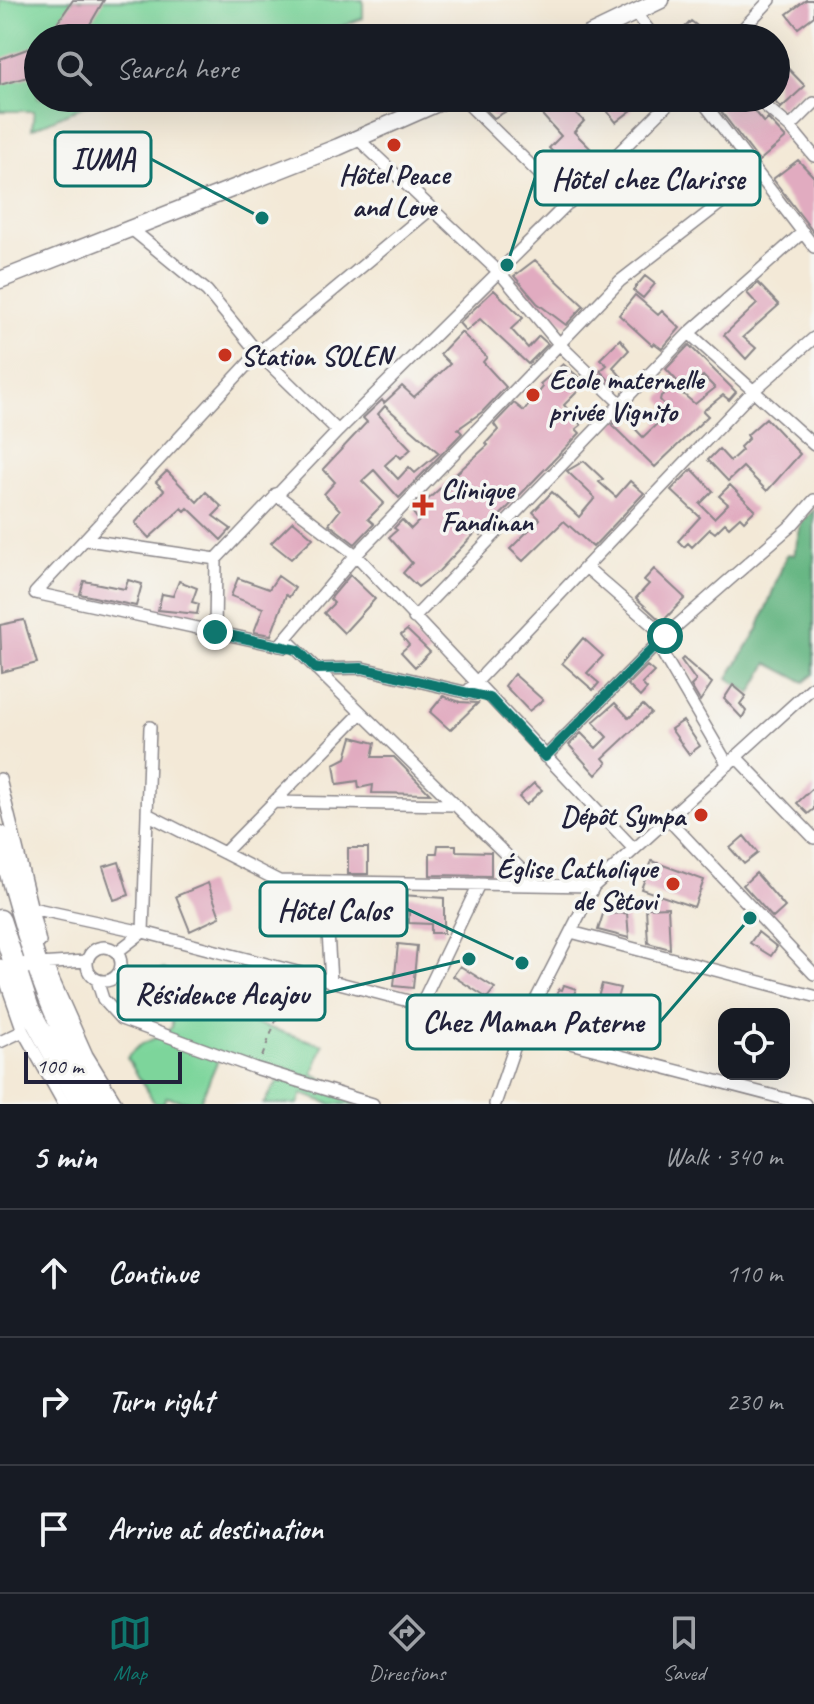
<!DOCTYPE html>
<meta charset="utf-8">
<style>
:root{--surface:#171b24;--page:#242831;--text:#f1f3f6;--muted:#9ea1a6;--line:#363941;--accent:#0f766e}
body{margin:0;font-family:Caveat,sans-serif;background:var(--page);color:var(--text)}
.controls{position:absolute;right:24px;bottom:24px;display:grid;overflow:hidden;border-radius:16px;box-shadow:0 8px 32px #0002}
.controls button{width:72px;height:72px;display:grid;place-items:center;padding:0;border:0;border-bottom:2px solid var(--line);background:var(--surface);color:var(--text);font:40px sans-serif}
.scale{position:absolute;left:24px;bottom:20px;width:158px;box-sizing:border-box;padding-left:8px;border:4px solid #22223b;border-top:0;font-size:22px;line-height:28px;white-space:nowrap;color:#22223b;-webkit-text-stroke:6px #f6f6f2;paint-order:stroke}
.stop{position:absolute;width:24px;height:24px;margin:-18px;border:6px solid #0f766e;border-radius:50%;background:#fff}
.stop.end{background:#0f766e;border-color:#fff;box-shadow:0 2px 8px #0008}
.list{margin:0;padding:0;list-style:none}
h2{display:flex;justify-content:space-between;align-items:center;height:104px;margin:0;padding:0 32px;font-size:34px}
h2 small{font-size:26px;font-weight:400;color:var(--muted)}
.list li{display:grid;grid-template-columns:52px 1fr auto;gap:24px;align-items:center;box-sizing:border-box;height:128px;padding:0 32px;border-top:2px solid var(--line)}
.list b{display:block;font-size:30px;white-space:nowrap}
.list em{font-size:26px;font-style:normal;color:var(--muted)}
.icon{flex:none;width:44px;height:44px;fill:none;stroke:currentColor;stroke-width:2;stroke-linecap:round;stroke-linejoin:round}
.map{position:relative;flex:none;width:814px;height:1104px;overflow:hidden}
.search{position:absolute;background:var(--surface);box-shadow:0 8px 32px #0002;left:24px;right:24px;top:24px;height:88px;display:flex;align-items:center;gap:20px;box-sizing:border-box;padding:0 28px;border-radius:44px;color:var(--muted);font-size:30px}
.sheet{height:488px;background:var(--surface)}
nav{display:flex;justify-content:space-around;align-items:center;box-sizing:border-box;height:112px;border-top:2px solid var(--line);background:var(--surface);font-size:22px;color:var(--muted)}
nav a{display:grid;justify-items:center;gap:4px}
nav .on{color:var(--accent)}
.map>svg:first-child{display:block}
.green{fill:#7dd59b;stroke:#507c6b;stroke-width:2}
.forest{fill:#66b683;stroke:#446c5f;stroke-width:2}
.building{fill:#e1abc0;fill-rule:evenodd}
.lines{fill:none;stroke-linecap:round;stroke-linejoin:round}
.street-casing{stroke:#8a8689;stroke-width:14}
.secondary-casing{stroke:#8a8689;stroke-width:19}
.highway-casing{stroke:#8a8689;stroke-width:23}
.path{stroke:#8a8689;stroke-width:2;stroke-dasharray:6 6;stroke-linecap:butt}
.street{stroke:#fff;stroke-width:11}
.secondary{stroke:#fff;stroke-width:16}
.highway{stroke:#fff;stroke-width:20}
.route{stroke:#0f766e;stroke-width:10}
.poi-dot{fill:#c8321e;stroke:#f6f6f2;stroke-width:3}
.labels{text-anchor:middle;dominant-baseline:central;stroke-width:7;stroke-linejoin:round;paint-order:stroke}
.poi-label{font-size:28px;font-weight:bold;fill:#22223b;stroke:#f6f6f2;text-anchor:start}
.leader{fill:none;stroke:#0f766e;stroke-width:3}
.callout-dot{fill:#0f766e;stroke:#f6f6f2;stroke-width:3}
.callout{fill:#f6f6f2;stroke:#0f766e;stroke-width:3}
.callout-label{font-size:30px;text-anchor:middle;font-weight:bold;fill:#22223b}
</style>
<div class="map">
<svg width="814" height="1104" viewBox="0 0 814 1104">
<rect width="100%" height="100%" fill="#f6f6f2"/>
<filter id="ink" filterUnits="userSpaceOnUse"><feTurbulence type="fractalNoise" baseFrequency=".0125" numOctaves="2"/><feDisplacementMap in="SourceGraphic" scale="16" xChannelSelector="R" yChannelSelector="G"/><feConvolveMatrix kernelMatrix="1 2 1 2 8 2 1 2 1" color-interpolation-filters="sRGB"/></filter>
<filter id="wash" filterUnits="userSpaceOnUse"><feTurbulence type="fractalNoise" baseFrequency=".006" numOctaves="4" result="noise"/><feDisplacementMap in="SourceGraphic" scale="32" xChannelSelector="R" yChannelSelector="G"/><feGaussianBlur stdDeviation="1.8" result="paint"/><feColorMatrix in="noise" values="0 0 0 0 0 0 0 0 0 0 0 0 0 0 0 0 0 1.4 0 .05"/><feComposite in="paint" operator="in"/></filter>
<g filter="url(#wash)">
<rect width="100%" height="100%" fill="#f3e9d7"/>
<path class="green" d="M0,0H363V18L311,38H38V98H102L32,129L34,111H0Z
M164,969L195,998L219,1012L323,1045L313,1074L355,1096L353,1104H331L302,1094L298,1104H263L283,1074L220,1055L199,1104L166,1097L163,1104H155L127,1058C141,1038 155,1043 172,1027V1002L155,984L153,975Z"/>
<path class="forest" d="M814,510V674L804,682L768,663L751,694L728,678L758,629L787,554L794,555L801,523Z"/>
<g id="blocks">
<path class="building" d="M73,0H104L82,38H47Z
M806,0H814V16L798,28L787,14Z
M691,21L712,38H674Z
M38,45V74L0,85V59Z
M776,56L805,86L781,108L776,103Z
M492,98H580L570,108L584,121L574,132L590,148L568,168L549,148L561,136L528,99L494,118L481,105Z
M607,98H624L633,109L616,122L601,103Z
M724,98H743L764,123L768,119L786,138L759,161L716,105Z
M798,160L814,177V233L773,179Z
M535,260L584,306L566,325L537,303L514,276Z
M645,276L655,284L643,298L633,290Z
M758,283L779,305L743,337L756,348L746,359L724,335L757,304L747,293Z
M494,290L523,318L511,329L528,348L539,336L548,344L528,364L480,319L466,331L459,323Z
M635,295L658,315L662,311L680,328L662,349L654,343L652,345L619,315Z
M461,332L487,357L483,362L506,387L482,412L458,429L462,433L399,498L374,470L362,481L384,503L368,519L374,524L355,544L329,524L340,510L324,494L335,482L323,469L367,422L363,418L382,400L384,403L402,386L414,397L450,364L440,354ZM385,406L439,453L415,473L409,467L398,479L385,465L397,454L401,458L411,449L378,414Z
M620,339L629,350L613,367L625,381L617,388L600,371L607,365L600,359Z
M689,345L736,392L729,400L723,395L703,411L708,416L655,467L612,425L622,415L643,437L659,422L657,420L668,409L660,400L661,396L680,384L666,369ZM703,376L715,388L695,404L683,394Z
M563,364L586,383L564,405L581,425L576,429L580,433L481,535L477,531L439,571L418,587L403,573L412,563L389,537L397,530L394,528L402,520L411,529L419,521L413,513L488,445L486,443L498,430L494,424L514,403L524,411L543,387L540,384Z
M766,418L800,454L767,491L743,467L728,481L708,460L719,449L730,461L742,450L740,447L749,438L747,435Z
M584,461L603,479L599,482L616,497L630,481L644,493L593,547L564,521L523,561L510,549L540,519L533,512L552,492L579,517L595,498L567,471Z
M692,469L713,491L700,504L714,518L728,504L719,496L730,485L755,510L744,521L740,517L729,527L725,523L715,533L710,529L692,547L688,543L684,547L678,541L700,517L671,490Z
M167,471L197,502L206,492L222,507L213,516L231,529L221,540L188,508L185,511L182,508L149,538L135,523L164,490L156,482Z
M293,521L313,538L291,559L271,543Z
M654,569L685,598L662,622L636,598L649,584L644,580Z
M350,575L375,599L344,633L324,613L334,603L330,599Z
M278,576L295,588L289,597L286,595L271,635L254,632L263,608L231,596L238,578L269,589Z
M128,580L142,584L136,606L80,594L84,581L125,589Z
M179,581L197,588L192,602L199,604L197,614L158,610L162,594L173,596Z
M24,620L37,663L2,672L0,625Z
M407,630L430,652L415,667L401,652L409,645L401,635Z
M583,638L603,656L587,673L599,683L593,690L562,663Z
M683,658L712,683L700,701L691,686L696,681L681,660Z
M647,666L654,672L642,684L647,689L640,697L628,685Z
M514,674L543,700L529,711L505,686Z
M733,685L746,696L740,704L746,711L742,718L724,699Z
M443,696L460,702L478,703L450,730L430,712Z
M615,703L629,718L643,705L651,713L603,758L607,763L596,775L569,745L581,733L596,748L607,737L593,722Z
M683,721L700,746L689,754L671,729Z
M352,737L375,743L372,757H394L430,794L372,793L373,785L359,788L358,781L337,784L334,764L346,758Z
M534,783L542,790L526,805L519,797Z
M814,787V809L808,814L797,803Z
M744,836L758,853L744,864L730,848Z
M438,845H456V851L491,852V876L430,875V853H437Z
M348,848H368V874H348Z
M652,861L704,880L694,907L641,889Z
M119,862L129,895L114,900L103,867Z
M756,873L785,907L773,918L743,885Z
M208,883L220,917L190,931L176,896Z
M402,895L444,898V933H431V924L409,923V911H401Z
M668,907L670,949L648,943L646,908Z
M627,913L629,938L598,930L603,914Z
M758,932L777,947L771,956L750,943Z
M398,944L417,946L413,988L394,986Z
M460,966L495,988L487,998L453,976Z
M602,984L620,988L616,1002L598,997Z
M564,985L576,989L565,1020L549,1015L559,989L562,990Z"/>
</g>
</g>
<g filter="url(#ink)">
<use href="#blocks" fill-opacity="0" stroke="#8a8689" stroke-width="2"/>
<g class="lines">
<defs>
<path id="street" d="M636,14L655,38
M734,38L770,0
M462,98L569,203
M700,98L814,247
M756,98L790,127L814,156
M790,127L814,103
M356,137L501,274L560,345L621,404
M129,227L207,291L258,353L338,431
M689,333L814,445
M276,494L356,555L634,849
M87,540L216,559
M587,568L665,636
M35,593L258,353L431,209
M35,593L285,647
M414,618L689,333L803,232
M215,632L216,559L338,431L674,98
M286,639L537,885
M657,644L728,765
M279,646L356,555L620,281L757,175
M316,669L362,668L473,694
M466,693L753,391L814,338
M545,757L665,636L793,524L814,500
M736,757L814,838
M0,779L40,942
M274,802L455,805
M147,814L279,881L594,886
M668,819L814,974
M224,853L361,713
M325,882L331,982
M18,905L143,932L805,1104
M143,932L150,727
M571,932L814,996
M87 964a17 17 0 1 1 34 0a17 17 0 1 1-34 0Z
M117,952L143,932
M38,964L86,961
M0,965L23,1031L64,1104
M49,970L87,1055L117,1104
M97,980L103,999L121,1019L255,1068L373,1104
M421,1005L479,884
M0,1042L23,1031
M495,1104L520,1031L594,886L814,686"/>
<path id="secondary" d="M582,38L661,0
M0,280L338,147L449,98
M0,971L34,964"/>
<path id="highway" d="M0,836C26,933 47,1019 103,1104
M0,920L29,1009L81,1104"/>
</defs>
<use href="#street" class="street-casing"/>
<use href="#secondary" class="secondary-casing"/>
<use href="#highway" class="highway-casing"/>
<path class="path" d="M262,1057L291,981"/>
<use href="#street" class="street"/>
<use href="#secondary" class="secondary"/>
<use href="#highway" class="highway"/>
</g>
</g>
<g class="lines" filter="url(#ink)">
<path class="route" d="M215,632L298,650L316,669L362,668L490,698L545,757L665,636"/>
</g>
<g class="poi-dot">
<circle cx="394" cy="145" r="8"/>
<circle cx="225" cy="355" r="8"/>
<circle cx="533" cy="395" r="8"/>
<path d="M419 493h8v8h8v8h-8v8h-8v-8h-8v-8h8z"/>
<circle cx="701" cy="815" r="8"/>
<circle cx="673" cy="884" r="8"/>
</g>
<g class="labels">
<g class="poi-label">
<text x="394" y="174" text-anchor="middle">Hôtel Peace<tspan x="394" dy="32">and Love</tspan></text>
<text x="241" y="355">Station SOLEN</text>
<text x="549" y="379">Ecole maternelle<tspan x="549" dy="32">privée Vignito</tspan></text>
<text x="441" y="489">Clinique<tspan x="441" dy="32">Fandinan</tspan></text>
<text x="685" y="815" text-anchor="end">Dépôt Sympa</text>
<text x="657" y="868" text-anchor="end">Église Catholique<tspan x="657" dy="32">de Sètovi</tspan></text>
</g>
</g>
<path class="leader" d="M262 218L151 159M507 265L535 178M522 963L407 909M469 959L325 993M750 918L660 1022"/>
<g class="callout-dot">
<circle cx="262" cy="218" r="8"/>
<circle cx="507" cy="265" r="8"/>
<circle cx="522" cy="963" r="8"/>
<circle cx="469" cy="959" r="8"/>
<circle cx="750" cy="918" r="8"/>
</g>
<g class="callout">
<rect x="55" y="132" width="96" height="54" rx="8"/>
<rect x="535" y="151" width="225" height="54" rx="8"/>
<rect x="260" y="882" width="147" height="54" rx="8"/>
<rect x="118" y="966" width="207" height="54" rx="8"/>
<rect x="407" y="995" width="253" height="54" rx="8"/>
</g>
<g class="callout-label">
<text x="103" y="169">IUMA</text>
<text x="648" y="189">Hôtel chez Clarisse</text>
<text x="334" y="920">Hôtel Calos</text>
<text x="222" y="1004">Résidence Acajou</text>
<text x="533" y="1032">Chez Maman Paterne</text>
</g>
</svg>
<div class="controls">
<button><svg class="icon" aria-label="locate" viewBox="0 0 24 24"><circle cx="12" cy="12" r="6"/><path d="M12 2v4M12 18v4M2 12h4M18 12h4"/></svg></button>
</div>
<div class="scale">100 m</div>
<div class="stop" style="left:665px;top:636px"></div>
<div class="stop end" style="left:215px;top:632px"></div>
<div class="search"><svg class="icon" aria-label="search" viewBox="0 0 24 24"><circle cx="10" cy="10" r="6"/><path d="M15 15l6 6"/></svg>Search here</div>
</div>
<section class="sheet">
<h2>5 min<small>Walk · 340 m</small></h2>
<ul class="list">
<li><svg class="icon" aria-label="ahead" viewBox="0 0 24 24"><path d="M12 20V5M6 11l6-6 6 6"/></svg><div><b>Continue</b></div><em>110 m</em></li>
<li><svg class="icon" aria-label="right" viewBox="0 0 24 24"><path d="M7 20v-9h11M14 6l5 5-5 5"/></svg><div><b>Turn right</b></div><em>230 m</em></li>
<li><svg class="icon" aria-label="arrive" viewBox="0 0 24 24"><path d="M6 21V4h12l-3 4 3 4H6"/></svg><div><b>Arrive at destination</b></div></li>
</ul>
</section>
<nav>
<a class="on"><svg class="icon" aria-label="map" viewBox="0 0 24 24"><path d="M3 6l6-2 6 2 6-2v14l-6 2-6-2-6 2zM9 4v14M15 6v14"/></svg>Map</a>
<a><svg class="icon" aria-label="directions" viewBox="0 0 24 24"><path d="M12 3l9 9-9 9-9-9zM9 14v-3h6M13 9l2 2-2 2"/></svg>Directions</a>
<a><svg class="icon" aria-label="saved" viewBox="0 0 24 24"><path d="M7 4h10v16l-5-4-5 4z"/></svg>Saved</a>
</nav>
